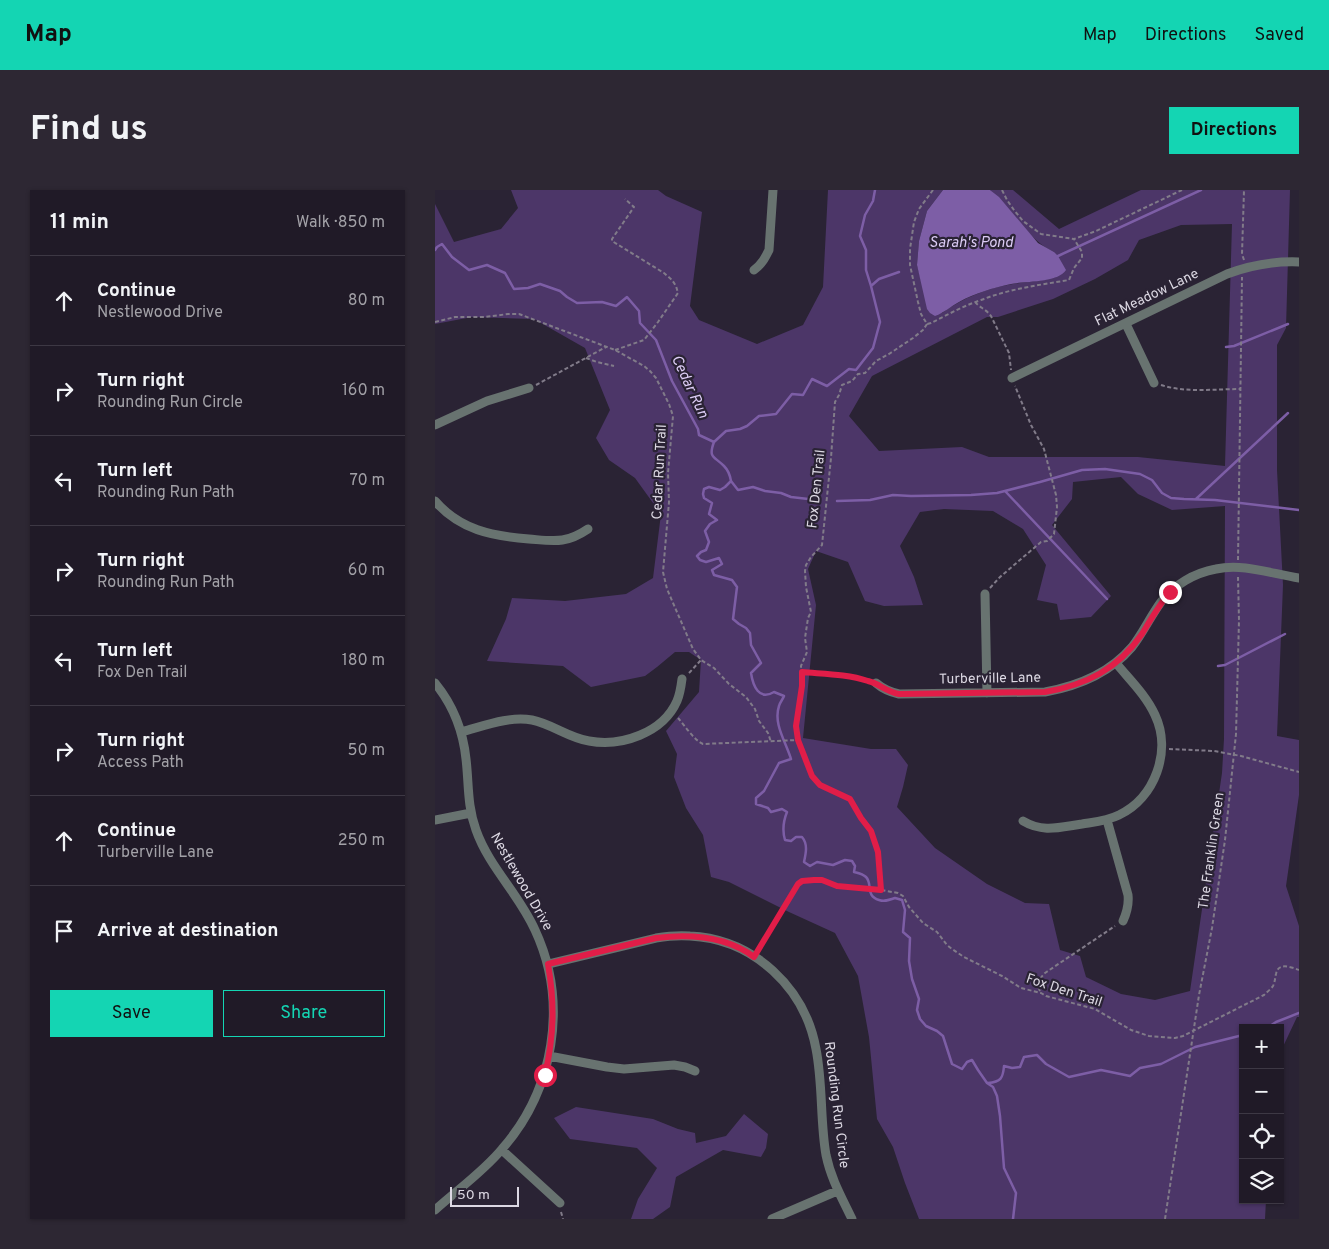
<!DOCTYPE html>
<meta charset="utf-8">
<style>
:root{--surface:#201a27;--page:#2d2733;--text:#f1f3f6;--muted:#a2a1a7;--line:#3d3844;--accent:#14d5b3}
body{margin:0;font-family:Overpass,sans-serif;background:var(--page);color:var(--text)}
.controls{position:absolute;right:15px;bottom:15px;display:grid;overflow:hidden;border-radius:0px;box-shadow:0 1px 4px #0004}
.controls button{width:45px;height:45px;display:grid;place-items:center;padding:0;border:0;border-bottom:1px solid var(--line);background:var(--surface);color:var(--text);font:25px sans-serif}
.scale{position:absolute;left:15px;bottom:12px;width:69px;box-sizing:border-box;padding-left:5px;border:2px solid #dcd8e3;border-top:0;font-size:14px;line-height:18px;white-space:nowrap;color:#dcd8e3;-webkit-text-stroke:4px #2a2334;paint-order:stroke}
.stop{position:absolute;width:15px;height:15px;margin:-11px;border:4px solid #e11d48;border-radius:50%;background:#fff}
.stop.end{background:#e11d48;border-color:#fff;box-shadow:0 1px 5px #0008}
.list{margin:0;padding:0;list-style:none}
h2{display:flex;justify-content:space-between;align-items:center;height:65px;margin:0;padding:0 20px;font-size:21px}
h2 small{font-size:16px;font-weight:400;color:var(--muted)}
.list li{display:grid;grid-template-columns:32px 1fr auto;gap:15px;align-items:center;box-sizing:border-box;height:90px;padding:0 20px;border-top:1px solid var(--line)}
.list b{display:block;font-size:19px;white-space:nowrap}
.list p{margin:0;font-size:16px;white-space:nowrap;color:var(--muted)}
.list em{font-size:16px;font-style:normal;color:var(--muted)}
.actions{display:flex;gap:10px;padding:15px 20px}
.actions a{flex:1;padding:11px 0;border:1px solid var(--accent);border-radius:0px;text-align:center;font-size:18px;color:var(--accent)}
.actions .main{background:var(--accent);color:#111}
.icon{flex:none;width:28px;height:28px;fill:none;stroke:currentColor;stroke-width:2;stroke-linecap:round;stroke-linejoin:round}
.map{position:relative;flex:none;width:864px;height:1029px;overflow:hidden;border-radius:0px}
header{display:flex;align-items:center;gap:30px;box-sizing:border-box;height:70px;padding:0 25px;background:var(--accent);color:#111}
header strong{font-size:24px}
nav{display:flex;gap:28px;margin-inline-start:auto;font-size:18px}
.intro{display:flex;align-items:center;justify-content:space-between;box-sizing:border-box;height:120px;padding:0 30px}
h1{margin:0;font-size:35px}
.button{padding:12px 22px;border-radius:0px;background:var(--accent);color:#111;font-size:18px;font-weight:700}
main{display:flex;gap:30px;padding:0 30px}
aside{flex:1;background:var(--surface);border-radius:0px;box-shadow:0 1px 4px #0004}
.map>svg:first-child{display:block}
.green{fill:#4c3668;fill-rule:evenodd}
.water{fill:#7d5ea6}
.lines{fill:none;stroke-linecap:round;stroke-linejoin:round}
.stream{stroke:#7d5ea6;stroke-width:2.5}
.path{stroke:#817b89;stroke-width:2;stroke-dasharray:4 2.5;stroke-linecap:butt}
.street{stroke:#687370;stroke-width:9}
.route{stroke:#e11d48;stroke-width:6}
.labels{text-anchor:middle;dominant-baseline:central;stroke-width:4.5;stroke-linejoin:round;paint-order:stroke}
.street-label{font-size:14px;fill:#dcd8e3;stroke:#2a2334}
.water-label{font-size:15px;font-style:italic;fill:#dcccf5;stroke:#2a2334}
</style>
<header>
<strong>Map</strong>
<nav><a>Map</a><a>Directions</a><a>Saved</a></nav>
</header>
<div class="intro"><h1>Find us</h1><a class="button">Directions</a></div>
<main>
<aside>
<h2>11 min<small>Walk · 850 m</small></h2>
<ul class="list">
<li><svg class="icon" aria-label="ahead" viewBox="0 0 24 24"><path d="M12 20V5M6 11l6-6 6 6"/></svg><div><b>Continue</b><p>Nestlewood Drive</p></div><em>80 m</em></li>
<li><svg class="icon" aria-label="right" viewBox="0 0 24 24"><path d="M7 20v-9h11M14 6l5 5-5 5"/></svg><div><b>Turn right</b><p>Rounding Run Circle</p></div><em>160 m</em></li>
<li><svg class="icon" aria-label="left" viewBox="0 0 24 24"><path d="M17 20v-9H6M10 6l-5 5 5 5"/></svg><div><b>Turn left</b><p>Rounding Run Path</p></div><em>70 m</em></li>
<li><svg class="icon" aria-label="right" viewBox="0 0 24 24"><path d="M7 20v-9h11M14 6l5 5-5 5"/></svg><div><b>Turn right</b><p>Rounding Run Path</p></div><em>60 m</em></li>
<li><svg class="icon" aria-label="left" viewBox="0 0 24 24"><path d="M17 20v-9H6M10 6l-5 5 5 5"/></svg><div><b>Turn left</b><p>Fox Den Trail</p></div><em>180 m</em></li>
<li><svg class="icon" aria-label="right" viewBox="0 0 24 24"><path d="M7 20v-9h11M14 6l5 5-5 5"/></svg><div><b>Turn right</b><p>Access Path</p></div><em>50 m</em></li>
<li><svg class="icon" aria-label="ahead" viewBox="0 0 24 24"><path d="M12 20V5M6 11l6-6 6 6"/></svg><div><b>Continue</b><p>Turberville Lane</p></div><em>250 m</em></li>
<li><svg class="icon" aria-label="arrive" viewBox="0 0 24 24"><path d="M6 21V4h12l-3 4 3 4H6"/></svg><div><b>Arrive at destination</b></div></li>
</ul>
<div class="actions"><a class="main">Save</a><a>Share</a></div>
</aside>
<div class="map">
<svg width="864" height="1029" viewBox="0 0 864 1029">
<rect width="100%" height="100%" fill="#2a2334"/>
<path class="green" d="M76,0H223L231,6L267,22L255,116L264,130L322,154L368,135L388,97L393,0H508L492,21L484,51L482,75L486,90L507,123C528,108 552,98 578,94C593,92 607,91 621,87L619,62C591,49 578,19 555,0H578L624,39L706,0H855L851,138L842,155V280L848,395L842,546L864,550V605L851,696L864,736V827H862L845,863V838H808V1010H831L830,1029H484L470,993L458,957L442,929L434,847L423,786L400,743L354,722L294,692L276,687L268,645L251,618L239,587L242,564L231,541L264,502L266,470L254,462H240L222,477L210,486L156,497L128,476L52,471L71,429L77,408L130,411L191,404L218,388L226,324L200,288L174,270L161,248L175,220L150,158L99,129L37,127L0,134V14L19,52L66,39L83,18ZM797,34L790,276L703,267H554L527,257L444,261L414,226L437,186L552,127H563L618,109L660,89L693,70L704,50L746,35ZM686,287L703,304L737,320L790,316L789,549L787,583L755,801L720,810L686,804L651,787L645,766L625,760L614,714L590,713L552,694L500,658L462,617L468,597L473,575L461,559H436L368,548L381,415L373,379L381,361L413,372L430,411L449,416L488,415L479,387L465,356L485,322L509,319L558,321L588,339L611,375L602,410L622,414L625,430L656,427L676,406L617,335L637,309L638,292Z
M141,917L218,929L243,939L260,943L261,953L291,946L309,924L333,944L331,958L326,967L288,960L241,987L235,1017L218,1029H196L203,1009L222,978L202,958L135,949L119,928Z"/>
<path class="water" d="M508,0H555L564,7L603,53L619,62L623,66L631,80C623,93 590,91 576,94C558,98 540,103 524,112C516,116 509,123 500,126L495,123L492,119L482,75L484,51L492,21Z"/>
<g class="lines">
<path class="stream" d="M0,60L2,57L7,54L17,67L34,80L52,75L70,83L79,99L93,98L105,94L125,101L132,107L142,113L167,112L181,116L192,107L204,121L205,133L221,150L237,191L263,239L264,245L279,252L291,241L305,239L312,236L324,226L341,224L357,204L368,205L377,189L392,196L414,179L421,180L438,158L445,132L436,96L444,89L464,82
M623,66L766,0
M436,96L431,80V60L425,46L430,25L438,11L440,0
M791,157L799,156L853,134
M279,252C273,268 279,266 289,276C293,280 295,285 296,291L290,297L285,300L274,297L269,299L268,304L269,308L277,313L274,324L282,330L275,334L270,341L274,352L271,360L266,362L262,366L265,370L271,372L284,368L287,374L277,380L279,385L297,390L302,397L298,429L304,434L311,438L315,443L316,455L326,473L316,483C318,496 324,511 339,502L349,506C348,509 345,512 344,516C338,534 351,552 356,569L344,573L329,601L321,608V614L333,618L336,622L347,619L352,622C348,632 347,640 350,650L356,651L361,647H367C373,654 371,663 369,672L375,676L382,672L398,675L410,670L417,671L420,676L419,682C423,683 428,684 431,687C438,694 430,706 444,710C450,712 454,710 460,708L467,710L470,720L468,742L475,748L474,771L477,789L484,809L482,820L485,829L491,836L502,841L508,846L517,874L527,879L532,872L537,870L543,880L552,893L558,897L562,906L565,926L569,978L581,1003L578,1029
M296,291L303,300L318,297L330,301L346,303L356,307L382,310
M570,301L672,409
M761,309L853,223
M402,311L435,310L458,305L476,306L536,305L562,303L605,292L647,280L670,279L705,284L717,290L727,303L736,308L749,309L780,310L864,320
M783,476L790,475L850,444
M832,838L841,832L864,823
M553,893C566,892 568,888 569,876L577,878L585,877L589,867L602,865L611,874L634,887L666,880L695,886L705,878L726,874L760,857L808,845"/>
<path class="path" d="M498,0L484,19L479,32L475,59V75L483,112L486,124L492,134L496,133C512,125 528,116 546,110C574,99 604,95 634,90L639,78L647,68V62L639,49
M567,0L572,10L579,20L588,31L606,44L639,49L661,41L747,0
M809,70L807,64L809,0
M540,112C544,117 552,120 556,126L574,163L576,180
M0,132L20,127H50L73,124H84L180,160L209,176L215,181L221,188L234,214L238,226L233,283L234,312L228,382L232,399L258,459L266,470L279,478L294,494L311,507L320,519L324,531L333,543L336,552
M492,134L488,140L478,148L454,164L441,171L430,183L423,184L417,191L407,195L404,205L400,212L396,268L387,355L376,367L371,375L370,381L371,397L376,422L373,428L370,448L372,462L366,476L367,496L361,536L363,550L377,586L380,590L385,595L415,609L426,628L437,641L443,662L446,700L463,703L468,706L474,717L488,733L502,742L512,755L517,759L529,767L567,786L586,798L606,803L611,806L660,819L696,840L714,846L740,848L748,846L829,805C832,802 836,799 838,796C840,792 840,788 841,784C843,772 856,777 864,780
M180,160L209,150L223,132L243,103L241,96L237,90L229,83L177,51V49L199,17L190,9
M151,168L162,172L179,176
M101,195L171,157
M726,195C750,203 781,199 806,199
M803,370L807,87
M555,398L565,387L606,352L612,351L619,344L622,317L621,305L609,259L596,235L580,196
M367,482L420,487L434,491
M254,483L266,470
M243,528C250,536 259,550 268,554L363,550
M734,559L779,561L806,566L864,582
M323,760L363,694L367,691L379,690L387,691L402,696L446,700
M605,801C601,794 605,788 610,783L680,736
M126,1022L128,1029
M730,1029L764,805L777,738L790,650L801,544L804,430L803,387"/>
<path class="street" d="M319,80C327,74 330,68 334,60L338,0
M691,134L719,193
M577,188L792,84C816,75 838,71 864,72
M0,235L52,211L94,198
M0,311C25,340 57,346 94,349C119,351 131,354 153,339
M550,404L552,503
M0,493C18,515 28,540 31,569C34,594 32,615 41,640C54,677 84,704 100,740C134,813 119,900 67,959C48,982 22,1000 0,1020
M441,493C448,499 455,502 464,504L610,502C643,496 674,484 697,457C708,443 715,427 726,412C739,395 759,383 781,379C808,373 837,384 864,388
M26,542C49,536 73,526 97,530C117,534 134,548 154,551C186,557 228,543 242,511C245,504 246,497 247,489
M0,630L36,623
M672,630L693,705C694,714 692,722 688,731
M588,631C608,643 625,637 647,634C659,632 672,631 684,625C720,608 737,561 720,525C711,505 694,489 681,473
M113,774L221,748C233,746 244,745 255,746C319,749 370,798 381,859C388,894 385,931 391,965C396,989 407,1008 417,1029
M114,866L172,877L189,879L239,875L250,877L260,881
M67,960L125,1013
M337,1029L402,1001"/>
</g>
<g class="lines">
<path class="route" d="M110,885C119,845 120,815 113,774L221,748C254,744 291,746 319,767L363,694L367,691L379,690H387L402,696L446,700L443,662L436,641L426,628L415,609L385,595L377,586L363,550L361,536L367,496V482C389,484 412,484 433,491C445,494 450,501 464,504L610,502C651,495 683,479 707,444C716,429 724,415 735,402"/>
</g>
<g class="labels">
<g class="street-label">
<text transform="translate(712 108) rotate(-26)">Flat Meadow Lane</text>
<text transform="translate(225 282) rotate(-87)">Cedar Run Trail</text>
<text transform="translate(382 299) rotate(-84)">Fox Den Trail</text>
<text transform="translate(555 489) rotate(-1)">Turberville Lane</text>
<text transform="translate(777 661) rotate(-82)">The Franklin Green</text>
<text transform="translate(86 692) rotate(60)">Nestlewood Drive</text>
<text transform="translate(629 801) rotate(18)">Fox Den Trail</text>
<text transform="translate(401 915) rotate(83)">Rounding Run Circle</text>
</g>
<g class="water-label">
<text x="536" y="53">Sarah's Pond</text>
<text transform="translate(254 197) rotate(65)">Cedar Run</text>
</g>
</g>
</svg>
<div class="controls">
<button>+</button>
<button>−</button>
<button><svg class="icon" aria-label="locate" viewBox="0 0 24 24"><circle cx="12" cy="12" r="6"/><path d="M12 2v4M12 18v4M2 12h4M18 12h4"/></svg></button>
<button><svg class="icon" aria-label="layers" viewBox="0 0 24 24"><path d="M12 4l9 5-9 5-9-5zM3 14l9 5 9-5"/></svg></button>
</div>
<div class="scale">50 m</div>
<div class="stop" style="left:110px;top:885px"></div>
<div class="stop end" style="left:735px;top:402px"></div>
</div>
</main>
